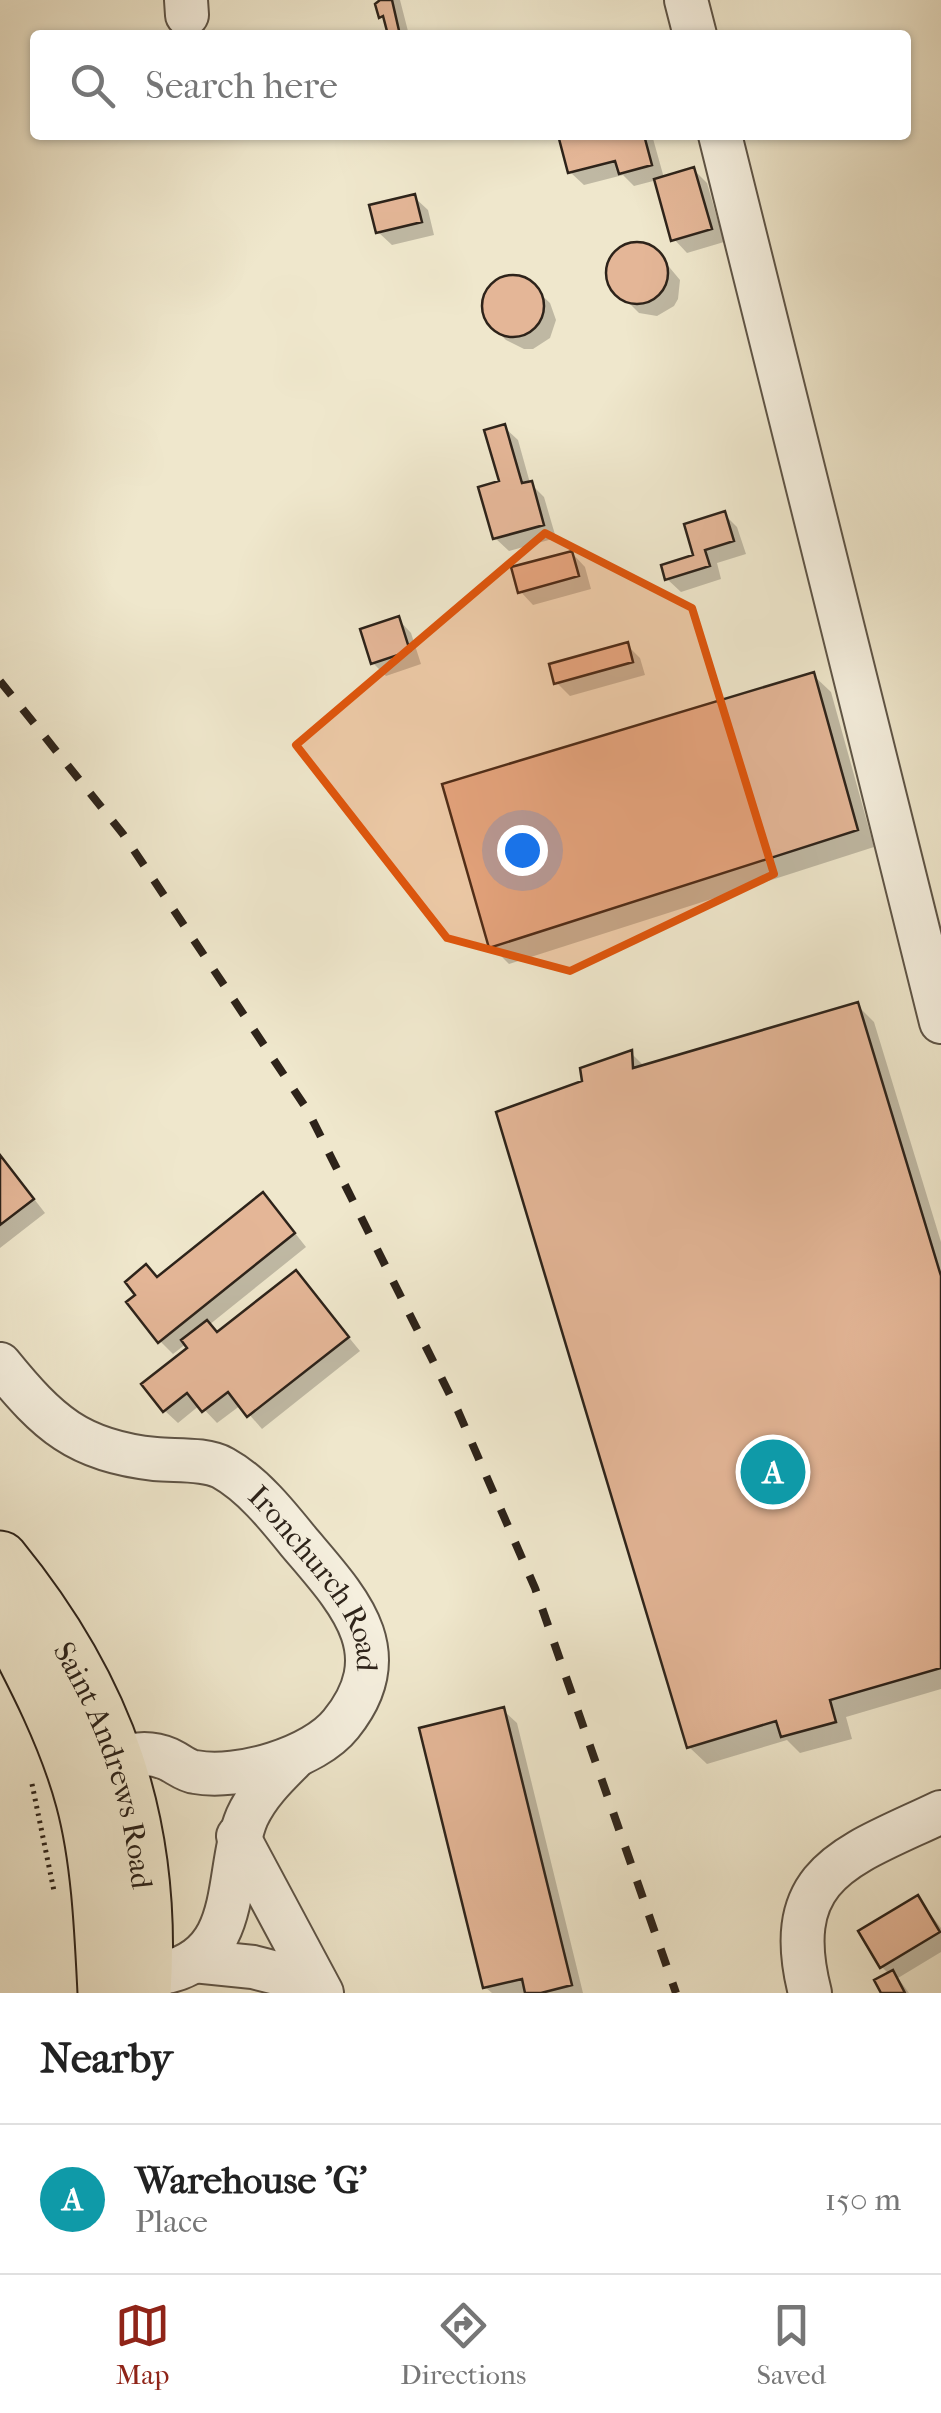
<!DOCTYPE html>
<style>
:root{--surface:#fff;--page:#f6f6f6;--text:#222;--muted:#767676;--line:#e0e0e0;--accent:#8f2418}
body{margin:0;font-family:"IM FELL French Canon",serif;background:var(--page);color:var(--text)}
.you{position:absolute;left:522px;top:850px;width:35px;height:35px;margin:-25px;border:8px solid #fff;border-radius:50%;background:#1a73e8;box-shadow:0 0 0 15px #1a73e833}
.badge{display:grid;place-items:center;width:65px;height:65px;border-radius:50%;background:var(--accent);color:#fff;font-size:32px;font-weight:700}
.pin{position:absolute;translate:-50% -50%;border:5px solid #fff;box-shadow:0 2px 10px #0006}
.list{margin:0;padding:0;list-style:none}
h2{display:flex;justify-content:space-between;align-items:center;height:130px;margin:0;padding:0 40px;font-size:42px}
h2 small{font-size:32px;font-weight:400;color:var(--muted)}
.list li{display:grid;grid-template-columns:65px 1fr auto;gap:30px;align-items:center;box-sizing:border-box;height:150px;padding:0 40px;border-top:2px solid var(--line)}
.list b{display:block;font-size:38px;white-space:nowrap}
.list p{margin:0;font-size:32px;white-space:nowrap;color:var(--muted)}
.list em{font-size:32px;font-style:normal;color:var(--muted)}
.icon{flex:none;width:55px;height:55px;fill:none;stroke:currentColor;stroke-width:2;stroke-linecap:round;stroke-linejoin:round}
.map{position:relative;flex:none;width:941px;height:1993px;overflow:hidden}
.search{position:absolute;background:var(--surface);box-shadow:0 2px 8px #0004;left:30px;right:30px;top:30px;height:110px;display:flex;align-items:center;gap:25px;box-sizing:border-box;padding:0 35px;border-radius:10px;color:var(--muted);font-size:38px}
.sheet{height:280px;background:var(--surface)}
nav{display:flex;justify-content:space-around;align-items:center;box-sizing:border-box;height:140px;border-top:2px solid var(--line);background:var(--surface);font-size:28px;color:var(--muted)}
nav a{display:grid;justify-items:center;gap:5px}
nav .on{color:var(--accent)}
.map>svg:first-child{display:block}
.shadow{fill:#0003}
.building{fill:#e4b697;stroke:#2d231a;stroke-width:2.5}
.lines{fill:none;stroke-linecap:round;stroke-linejoin:round}
.minor-casing{stroke:#5e5446;stroke-width:46}
.highway-casing{stroke:#2d231a;stroke-width:59}
.path{stroke:#2d231a;stroke-width:5;stroke-dasharray:2.5 5;stroke-linecap:butt}
.minor{stroke:#f5efde;stroke-width:42}
.highway{stroke:#efe7cc;stroke-width:55}
.rail{stroke:#2d231a;stroke-width:8;stroke-dasharray:18 18;stroke-linecap:butt}
.marked{fill:#df560d;fill-opacity:0.2;stroke:#df560d;stroke-width:8;stroke-linejoin:round}
.labels{text-anchor:middle;dominant-baseline:central;stroke-width:10;stroke-linejoin:round;paint-order:stroke}
.street-label{font-size:30px;fill:#2d231a;stroke:#f5efde}
</style>
<div class="map">
<svg width="941" height="1993" viewBox="0 0 941 1993">
<rect width="100%" height="100%" fill="#efe7cc"/>
<filter id="stains"><feTurbulence type="fractalNoise" baseFrequency=".002" numOctaves="4"/><feColorMatrix values="0 0 0 0 .2 0 0 0 0 .09 0 0 0 0 .02 0 0 0 .5 -.17"/></filter>
<radialGradient id="worn" r=".72"><stop offset=".6" stop-color="#630" stop-opacity="0"/><stop offset="1" stop-color="#630" stop-opacity=".3"/></radialGradient>
<path class="shadow" d="M383,0H400L409,35H390L388,23L381,16Z
M561,135H652L664,178L694,170L707,183L724,242L687,253L674,239L657,180L634,186L623,175L584,185L570,172Z
M414,197L428,210L434,235L392,245L378,232Z
M637,245L655,250L680,280L678,299L674,306L657,316L639,313L611,285L610,266L613,258L619,251Z
M511,278L529,283L535,289L550,303L556,320L550,338L533,349H524L506,340L492,326L484,309L488,291L494,284Z
M504,427L518,440L530,483L544,497L556,538L509,551L495,538Z
M724,514L737,527L746,554L717,563L721,579L681,592L667,579L696,556Z
M572,553L585,567L591,589L533,605L520,591Z
M398,619L411,633L421,664L386,676L373,663Z
M627,645L640,658L645,675L570,696L557,683Z
M813,675L831,692L874,847L509,964L491,946Z
M857,1005L874,1022L941,1242V1689L846,1717L852,1739L800,1753L787,1740L707,1764L689,1747L585,1082L631,1053L645,1067Z
M0,1155L45,1213L0,1248Z
M276,1209L306,1247L209,1325L218,1335L296,1273L360,1351L262,1429L241,1405L217,1423L200,1405L178,1423L164,1410L191,1348L187,1343L173,1354L160,1341L158,1280Z
M503,1710L517,1723L583,1993H492L485,1987Z
M918,1898L941,1928V1952L898,1978L909,1993H883L889,1974L882,1967Z"/>
<path class="building" d="M380,0H392L400,35H388L383,16L379,18L375,4Z
M558,135H644L652,165L619,174L615,161L568,173Z
M694,167L712,229L671,241L654,179Z
M415,194L422,222L376,233L369,205Z
M606 273a31 31 0 1 1 62 0a31 31 0 1 1-62 0Z
M482 306a31 31 0 1 1 62 0a31 31 0 1 1-62 0Z
M505,424L522,483L532,481L544,525L493,539L478,487L499,481L484,430Z
M725,511L734,541L705,550L710,566L665,580L661,565L693,555L684,524Z
M572,551L579,576L518,593L511,567Z
M399,616L410,651L371,664L360,629Z
M628,642L633,662L554,684L549,664Z
M814,672L858,830L489,948L442,784Z
M858,1002L941,1276V1668L830,1700L836,1722L781,1737L776,1721L687,1748L496,1112L582,1081L580,1068L632,1050L633,1068Z
M0,1155L34,1199L0,1225Z
M263,1192L295,1233L158,1343L126,1302L135,1295L125,1282L146,1264L157,1277Z
M296,1270L349,1337L247,1417L228,1392L202,1412L187,1393L163,1412L141,1384L187,1348L181,1340L207,1320L217,1332Z
M504,1707L572,1985L541,1993H525L522,1979L483,1988L419,1728Z
M918,1895L940,1932L880,1968L858,1931Z
M893,1970L905,1993H881L874,1980Z"/>
<g class="lines">
<defs>
<g id="minor">
<path d="M186,0L187,15"/>
<path d="M686,0L695,35"/>
<path d="M720,135L941,1022"/>
<path id="s1" d="M0,1364C48,1423 78,1451 155,1459C176,1461 205,1458 223,1468C252,1484 277,1515 298,1541C347,1599 400,1651 341,1724C314,1758 238,1780 195,1772C186,1771 177,1763 168,1759C143,1748 110,1756 93,1778"/>
<path d="M238,1836L322,1993"/>
<path d="M194,1961L253,1967L316,1983"/>
<path d="M116,1964C132,1976 148,1977 167,1972C244,1954 224,1871 247,1817C258,1793 277,1775 295,1757"/>
<path d="M810,1993C779,1872 849,1856 941,1812"/>
</g>
<g id="highway">
<path id="s2" d="M0,1559C107,1690 154,1824 143,1993"/>
<path d="M0,1609C32,1670 66,1733 84,1800C100,1859 103,1932 106,1993"/>
</g>
</defs>
<use href="#minor" class="minor-casing"/>
<use href="#highway" class="highway-casing"/>
<path class="path" d="M32,1784L54,1891"/>
<use href="#minor" class="minor"/>
<use href="#highway" class="highway"/>
<path class="rail" d="M0,681L123,834L308,1111L458,1411L535,1588L676,1993"/>
</g>
<path class="marked" d="M545,533L692,608L774,874L570,971L447,938L296,745Z"/>
<g class="labels">
<g class="street-label">
<text stroke="none"><textPath href="#s1" startOffset="405">Ironchurch Road</textPath></text>
<text stroke="none"><textPath href="#s2" startOffset="235">Saint Andrews Road</textPath></text>
</g>
</g>
<rect width="100%" height="100%" filter="url(#stains)"/>
<rect width="100%" height="100%" fill="url(#worn)"/>
</svg>
<div class="you"></div>
<div class="pin badge" style="left:773px;top:1472px;background:#0f9aa8">A</div>
<div class="search"><svg class="icon" aria-label="search" viewBox="0 0 24 24"><circle cx="10" cy="10" r="6"/><path d="M15 15l6 6"/></svg>Search here</div>
</div>
<section class="sheet">
<h2>Nearby<small></small></h2>
<ul class="list">
<li><span class="badge" style="background:#0f9aa8">A</span><div><b>Warehouse 'G'</b><p>Place</p></div><em>150 m</em></li>
</ul>
</section>
<nav>
<a class="on"><svg class="icon" aria-label="map" viewBox="0 0 24 24"><path d="M3 6l6-2 6 2 6-2v14l-6 2-6-2-6 2zM9 4v14M15 6v14"/></svg>Map</a>
<a><svg class="icon" aria-label="directions" viewBox="0 0 24 24"><path d="M12 3l9 9-9 9-9-9zM9 14v-3h6M13 9l2 2-2 2"/></svg>Directions</a>
<a><svg class="icon" aria-label="saved" viewBox="0 0 24 24"><path d="M7 4h10v16l-5-4-5 4z"/></svg>Saved</a>
</nav>
